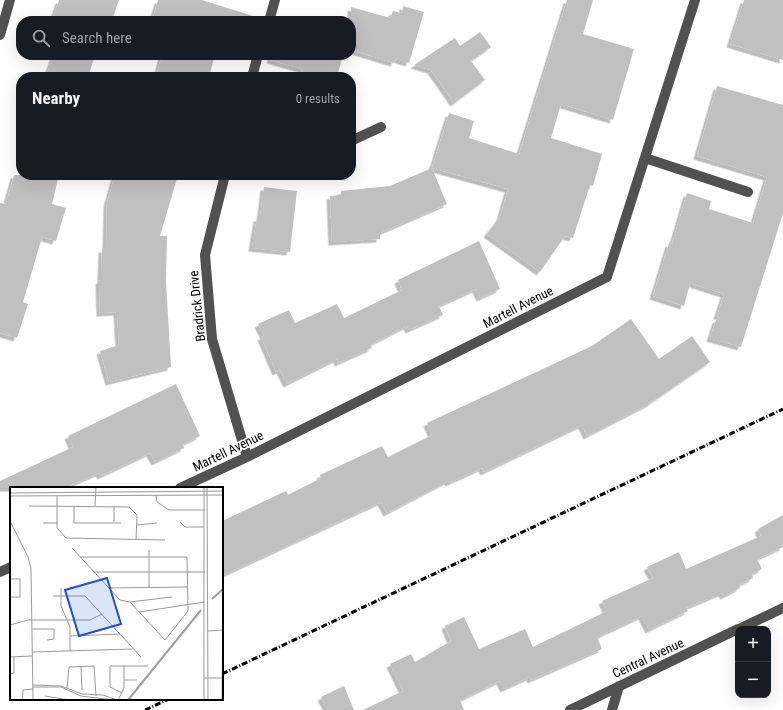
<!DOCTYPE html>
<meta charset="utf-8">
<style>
:root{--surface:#171b24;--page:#20242c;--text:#f1f3f6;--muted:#9ea1a6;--line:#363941}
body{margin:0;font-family:"Roboto Condensed",sans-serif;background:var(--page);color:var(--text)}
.controls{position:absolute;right:12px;bottom:12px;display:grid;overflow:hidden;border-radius:8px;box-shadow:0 4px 16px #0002}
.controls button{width:36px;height:36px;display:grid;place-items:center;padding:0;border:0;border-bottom:1px solid var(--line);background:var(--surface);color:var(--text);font:20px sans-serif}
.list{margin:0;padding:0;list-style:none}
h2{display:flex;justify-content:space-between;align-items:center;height:52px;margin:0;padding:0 16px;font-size:17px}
h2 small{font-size:13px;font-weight:400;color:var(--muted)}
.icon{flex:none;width:22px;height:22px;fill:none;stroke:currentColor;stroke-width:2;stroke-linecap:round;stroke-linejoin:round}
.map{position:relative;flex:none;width:783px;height:710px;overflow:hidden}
.search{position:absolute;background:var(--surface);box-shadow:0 4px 16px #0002;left:16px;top:16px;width:340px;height:44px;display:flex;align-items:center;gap:10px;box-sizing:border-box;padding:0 14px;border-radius:16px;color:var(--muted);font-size:15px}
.panel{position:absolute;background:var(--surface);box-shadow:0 4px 16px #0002;left:16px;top:72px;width:340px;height:108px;border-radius:16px}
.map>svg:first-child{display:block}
.building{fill:#c0c0c0;filter:url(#shadow)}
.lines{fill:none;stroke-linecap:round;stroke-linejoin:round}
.minor{stroke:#515151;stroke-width:10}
.rail{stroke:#000;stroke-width:3;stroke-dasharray:6 2 1 2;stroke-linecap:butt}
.labels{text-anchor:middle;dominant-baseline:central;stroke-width:3.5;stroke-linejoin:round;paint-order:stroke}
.street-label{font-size:13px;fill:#000;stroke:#fff}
.inset-river{fill:none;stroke:#9f9f9f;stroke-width:2}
.inset-road{fill:none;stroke:#999;stroke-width:1}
.view{fill:#1d4ed8;fill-opacity:0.15;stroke:#1d4ed8;stroke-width:2}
.inset-edge{fill:none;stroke:#000;stroke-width:2}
</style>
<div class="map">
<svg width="783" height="710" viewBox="0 0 783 710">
<defs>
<filter id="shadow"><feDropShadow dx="-3.5" dy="3.5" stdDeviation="0" flood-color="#0004"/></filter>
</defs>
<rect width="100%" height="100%" fill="#fff"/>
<path class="building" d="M59,0H119L112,20L105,18V21H52Z
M158,0H202L256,17L255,21H152Z
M567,0H593L583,34L634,49L613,120L561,104L551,138L602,154L593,186L590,185L573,238L565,236L540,272L487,234L500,217L508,189L432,168L449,113L474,121L469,138L519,154Z
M744,0H783V60L730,44Z
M403,6L424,12L409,63L396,59L394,63L351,50V7L390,18L393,11L402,13Z
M480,32L491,47L471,61L485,80L454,103L431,70L414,65L455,38L460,46Z
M54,55H95L88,77H46Z
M162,55H203L214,58L209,77H156Z
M271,55H343L337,77H300L302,69L270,60Z
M717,86L783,105V213L741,347L710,338L716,320L721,317L717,316L724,294L690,283L684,306L653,296L669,243L672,244L687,193L711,201L709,209L753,223L767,177L697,156Z
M432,168L447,204L380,233V239L332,242L330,196L341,195V191L390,186Z
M14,175H59L52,204L66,208L56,241L42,237L23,302L28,304L17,338L0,333V203L6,204Z
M115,175H178L160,236H167L166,282L171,367L109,382L100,351L119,345L117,312L100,313L99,281L101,280L102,249H106L107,203Z
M264,187L297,191L290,252L252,248L257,218H260Z
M479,241L500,289L480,298L476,289L439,306L443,315L409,330L407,326L370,345L372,348L338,363L337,359L287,384L280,370L276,372L261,337L264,336L258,324L289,310L295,323L337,304L344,318L402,290L398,280Z
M631,319L659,359L692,336L710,362L649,404L587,436L582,425L484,472L482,468L449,483L448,481L387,513L381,502L222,576V521L286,491L288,495L321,478L320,475L382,446L388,457L432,435L427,423L592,346Z
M176,384L200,436L183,444L184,448L155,462L150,453L101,476L99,473L65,488H0V481L73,447L68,436Z
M783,515V547L757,559L762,569L752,574L753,578L739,585L740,588L724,596L722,593L686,608L688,611L649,630L642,616L597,637L602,649L531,680L530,677L504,689L500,681L460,700L464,710H363L403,691L390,664L411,654L415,662L451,641L445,626L464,617L479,649L525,629L533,647L607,611L602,601L653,578L647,567L679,552L686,569L761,536L758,529Z
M344,686L354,710H328L321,697Z"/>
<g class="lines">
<path class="minor" d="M269,21L275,0
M0,35L10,0
M252,77L258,55
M351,141L381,127
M645,158L748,192
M225,175L205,255L212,339L247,457
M180,488L247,457L607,277L695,0
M0,572L11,567
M739,629L783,608
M570,710L738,629
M612,710L619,686"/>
<path class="rail" d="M222,674L783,409
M145,710L169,699"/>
</g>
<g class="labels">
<g class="street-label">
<text transform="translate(197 306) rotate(-96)">Bradrick Drive</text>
<text transform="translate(518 307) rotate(-27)">Martell Avenue</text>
<text transform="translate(228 451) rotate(-26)">Martell Avenue</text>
<text transform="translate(648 658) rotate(-25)">Central Avenue</text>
</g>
</g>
<g transform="translate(10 487)">
<rect width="213" height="213" fill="#fff"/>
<path class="inset-river" d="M202,112L213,102M118,213L191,123"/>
<path class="inset-road" d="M197,0L198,213M0,6L213,4M146,8L147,15L159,23H195M0,9L213,8M47,9V41L56,51L155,53M19,19L119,20L127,28L126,53M85,19L86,0M64,20V36H111M0,34L18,70L21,82L23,213M104,35V20M170,35L175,40H194M33,36H47M127,38L147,36M62,61L110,113L120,115L155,153L178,124L177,70H70M139,63V100M84,85H195M0,92H10V110H0M51,101V119L60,140V164M98,101L177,100M43,109H75L131,170M120,115L162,110M129,125L195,115M0,138L18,133H80L92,127M22,142H44V152L37,153M198,144L212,143M60,149L110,147M22,165L123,162M0,170L22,169M71,179L72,203M0,187L4,186V170M194,191H213M114,193H127M23,198L51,199L72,207L93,208L107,213M23,200H51L71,209L103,213M57,201L59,180L84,179L86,209M112,206L100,200V179H138M35,209L59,213M12,213L13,203L23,202M108,213L114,201V178M194,213V0M212,213L213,120"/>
<path class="view" d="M97,91L111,137L69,149L55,103Z"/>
<rect width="213" height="213" class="inset-edge"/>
</g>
</svg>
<div class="controls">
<button>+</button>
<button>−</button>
</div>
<div class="search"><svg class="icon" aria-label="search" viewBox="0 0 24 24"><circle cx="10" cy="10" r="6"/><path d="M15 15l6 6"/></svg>Search here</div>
<section class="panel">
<h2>Nearby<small>0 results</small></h2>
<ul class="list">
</ul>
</section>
</div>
